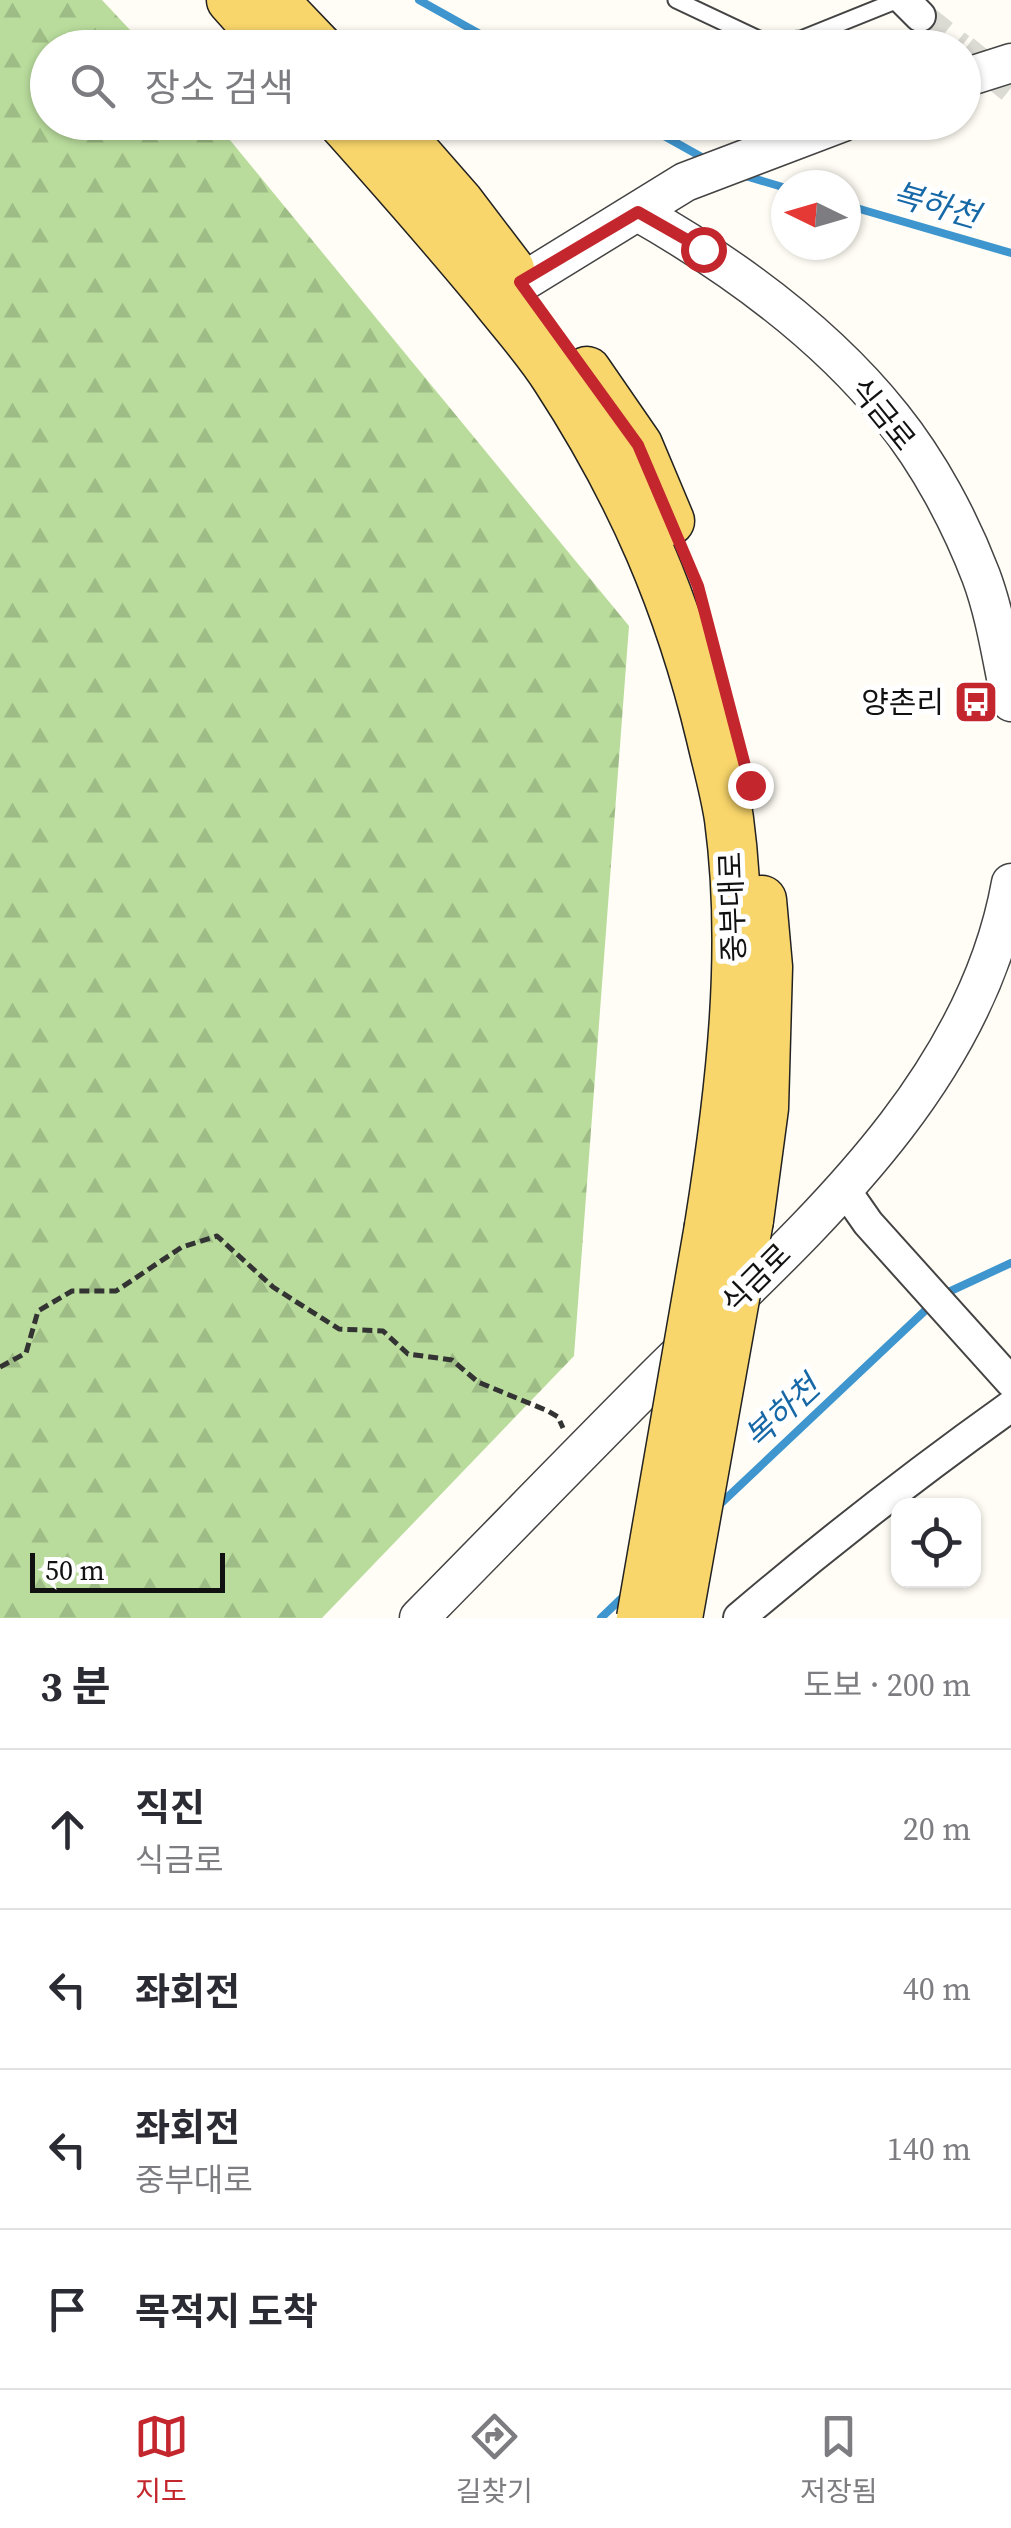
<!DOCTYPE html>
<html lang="ko">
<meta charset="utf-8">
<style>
:root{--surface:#fff;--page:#f2f2f3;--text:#2b2b33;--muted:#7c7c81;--line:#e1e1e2;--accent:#c4262e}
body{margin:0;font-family:"Source Serif 4","Noto Sans KR",serif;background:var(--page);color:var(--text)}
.controls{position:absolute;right:30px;bottom:30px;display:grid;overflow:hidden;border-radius:20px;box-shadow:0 2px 8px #0004}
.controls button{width:90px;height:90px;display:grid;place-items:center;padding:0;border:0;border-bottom:2px solid var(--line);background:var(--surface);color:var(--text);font:50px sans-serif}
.compass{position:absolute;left:771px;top:170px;width:90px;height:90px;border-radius:50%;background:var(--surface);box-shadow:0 2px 8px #0004;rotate:275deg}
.scale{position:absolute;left:30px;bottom:25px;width:195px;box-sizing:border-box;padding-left:10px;border:5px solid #111;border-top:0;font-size:28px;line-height:35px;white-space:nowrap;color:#111;-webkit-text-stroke:8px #fff;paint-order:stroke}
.stop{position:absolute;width:30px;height:30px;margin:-22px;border:8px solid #c4262e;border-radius:50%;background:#fff}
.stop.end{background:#c4262e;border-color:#fff;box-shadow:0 2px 10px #0008}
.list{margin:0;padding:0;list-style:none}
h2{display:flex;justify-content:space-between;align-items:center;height:130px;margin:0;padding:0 40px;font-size:42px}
h2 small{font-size:32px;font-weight:400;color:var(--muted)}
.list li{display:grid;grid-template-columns:65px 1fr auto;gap:30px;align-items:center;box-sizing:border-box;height:160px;padding:0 40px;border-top:2px solid var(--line)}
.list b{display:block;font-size:38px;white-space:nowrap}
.list p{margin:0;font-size:32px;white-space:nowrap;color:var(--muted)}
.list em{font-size:32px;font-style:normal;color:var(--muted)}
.icon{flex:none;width:55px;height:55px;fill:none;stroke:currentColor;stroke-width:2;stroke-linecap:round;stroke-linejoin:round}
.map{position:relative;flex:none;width:1011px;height:1618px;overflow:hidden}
.search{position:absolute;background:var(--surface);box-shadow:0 2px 8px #0004;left:30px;right:30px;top:30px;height:110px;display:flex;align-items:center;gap:25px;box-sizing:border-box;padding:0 35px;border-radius:55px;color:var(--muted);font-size:38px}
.sheet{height:770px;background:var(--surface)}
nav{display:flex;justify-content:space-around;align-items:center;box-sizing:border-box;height:140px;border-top:2px solid var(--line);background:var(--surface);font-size:28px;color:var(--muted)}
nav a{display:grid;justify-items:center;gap:5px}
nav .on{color:var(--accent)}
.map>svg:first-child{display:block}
.forest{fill:url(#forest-firs)}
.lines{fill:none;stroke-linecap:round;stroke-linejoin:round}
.stream{stroke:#3f96cf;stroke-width:8}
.minor-tunnel{stroke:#dbdad3;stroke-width:30;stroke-dasharray:30 15;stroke-linecap:butt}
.service-casing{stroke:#444;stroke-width:19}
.minor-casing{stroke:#444;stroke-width:34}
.tertiary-casing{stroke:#444;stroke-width:41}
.primary-casing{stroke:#222;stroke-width:51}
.path{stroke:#333;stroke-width:5;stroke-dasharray:10 5;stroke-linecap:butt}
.service{stroke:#fff;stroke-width:15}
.minor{stroke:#fff;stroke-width:30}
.tertiary{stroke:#fff;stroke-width:38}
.primary{stroke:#f9d66b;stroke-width:48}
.primary-bridge-casing{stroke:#222;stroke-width:51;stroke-linecap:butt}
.primary-bridge{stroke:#f9d66b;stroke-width:48}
.route{stroke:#c4262e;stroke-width:12}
.labels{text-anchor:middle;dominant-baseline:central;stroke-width:10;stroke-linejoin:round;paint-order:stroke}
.street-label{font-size:30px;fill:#111;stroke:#fff}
.poi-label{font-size:30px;fill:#111;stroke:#fff;text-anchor:end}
.water-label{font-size:32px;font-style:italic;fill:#1768a6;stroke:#fff}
</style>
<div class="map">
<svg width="1011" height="1618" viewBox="0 0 1011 1618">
<defs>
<pattern id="forest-firs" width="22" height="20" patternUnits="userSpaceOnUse" patternTransform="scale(2.5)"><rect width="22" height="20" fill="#b9dc9c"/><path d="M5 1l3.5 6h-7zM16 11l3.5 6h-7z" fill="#9ebc85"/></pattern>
</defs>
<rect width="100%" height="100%" fill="#fffdf5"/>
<path class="forest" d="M0,0H102L146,47L48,48V122L216,123L629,626L574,1356L322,1618H0Z"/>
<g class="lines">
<path class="stream" d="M419,0L505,48
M639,122L707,160
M742,175L786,188
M846,205L1011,253
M942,1295L1011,1263
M716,1508L931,1305
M601,1618L626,1594"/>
<path class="minor-tunnel" d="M920,16L960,48
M964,50L1011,88"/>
<defs>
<path id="service" d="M676,0L765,42L801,39L898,0"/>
<path id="minor" d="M904,0L920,16
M845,1190L868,1223L1011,1382
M739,1618C827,1543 917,1473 1011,1406"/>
<path id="tertiary" d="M964,78L1011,63
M638,212C731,265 825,333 892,417C929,463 960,521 981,576C996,616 1002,661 1011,702
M495,299L685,182L843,122
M419,1618C499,1537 578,1455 659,1374C801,1234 974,1089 1011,883"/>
<path id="primary" d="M231,0L274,48
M273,0L319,48
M342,122C393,179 443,236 491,294C513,322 537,348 556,378C631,493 679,604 711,738C717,764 725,792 729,819C747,953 730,1094 709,1226
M389,122L459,202L510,269
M587,371L638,445L670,521
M749,1220L764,1108L768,967L762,900"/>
</defs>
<use href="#service" class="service-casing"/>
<use href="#minor" class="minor-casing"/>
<use href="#tertiary" class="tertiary-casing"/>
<use href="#primary" class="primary-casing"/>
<path class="path" d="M0,1367L26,1353L38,1311L72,1291H116L182,1247L217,1236L273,1287L339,1329L383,1331L408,1354L452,1360L478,1382L548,1411L558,1417L563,1428"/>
<use href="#service" class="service"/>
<use href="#minor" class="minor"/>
<use href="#tertiary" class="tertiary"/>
<use href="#primary" class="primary"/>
<defs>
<path id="primary-bridge" d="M641,1618L709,1226
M678,1618L749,1220"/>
</defs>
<use href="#primary-bridge" class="primary-bridge-casing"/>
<use href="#primary-bridge" class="primary-bridge"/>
</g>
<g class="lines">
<path class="route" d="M703,249L638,212L520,282L638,445L698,586L750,785"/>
</g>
<defs>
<symbol id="bus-square" viewBox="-11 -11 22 22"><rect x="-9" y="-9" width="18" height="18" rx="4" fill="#c4262e" stroke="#fff"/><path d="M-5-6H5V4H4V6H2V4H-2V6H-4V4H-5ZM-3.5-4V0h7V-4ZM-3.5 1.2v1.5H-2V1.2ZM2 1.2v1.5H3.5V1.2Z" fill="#fff"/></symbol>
</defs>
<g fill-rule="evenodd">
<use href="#bus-square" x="951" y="677" width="50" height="50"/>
</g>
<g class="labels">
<g class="street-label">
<text transform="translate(883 414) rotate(51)">식금로</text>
<text transform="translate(732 907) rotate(-92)">중부대로</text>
<text transform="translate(756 1278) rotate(-45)">식금로</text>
</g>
<g class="poi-label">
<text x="944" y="702">양촌리</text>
</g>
<g class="water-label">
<text transform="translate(936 205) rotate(16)">복하천</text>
<text transform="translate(782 1412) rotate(-43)">복하천</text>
</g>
</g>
</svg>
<div class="controls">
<button><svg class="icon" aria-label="locate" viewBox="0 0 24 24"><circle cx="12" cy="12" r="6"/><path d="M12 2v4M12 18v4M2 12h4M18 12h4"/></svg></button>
</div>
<svg class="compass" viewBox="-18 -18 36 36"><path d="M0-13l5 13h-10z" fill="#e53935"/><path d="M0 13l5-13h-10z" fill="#7c7c81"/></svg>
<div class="scale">50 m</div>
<div class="stop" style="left:703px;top:249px"></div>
<div class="stop end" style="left:750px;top:785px"></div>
<div class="search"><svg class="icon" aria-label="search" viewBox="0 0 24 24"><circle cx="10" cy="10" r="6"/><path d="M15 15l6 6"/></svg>장소 검색</div>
</div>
<section class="sheet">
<h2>3 분<small>도보 · 200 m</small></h2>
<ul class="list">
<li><svg class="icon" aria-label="ahead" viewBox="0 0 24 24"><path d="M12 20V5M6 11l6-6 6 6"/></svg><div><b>직진</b><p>식금로</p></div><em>20 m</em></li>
<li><svg class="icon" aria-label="left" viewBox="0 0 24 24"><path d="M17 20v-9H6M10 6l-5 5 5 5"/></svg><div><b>좌회전</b></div><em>40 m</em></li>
<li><svg class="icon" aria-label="left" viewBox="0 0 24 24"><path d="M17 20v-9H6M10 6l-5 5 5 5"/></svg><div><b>좌회전</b><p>중부대로</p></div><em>140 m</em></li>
<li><svg class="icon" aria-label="arrive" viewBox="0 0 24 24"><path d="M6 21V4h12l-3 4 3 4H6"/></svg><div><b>목적지 도착</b></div></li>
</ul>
</section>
<nav>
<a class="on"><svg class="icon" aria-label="map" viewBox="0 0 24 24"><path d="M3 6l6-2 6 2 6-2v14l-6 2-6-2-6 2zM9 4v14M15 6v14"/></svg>지도</a>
<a><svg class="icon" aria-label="directions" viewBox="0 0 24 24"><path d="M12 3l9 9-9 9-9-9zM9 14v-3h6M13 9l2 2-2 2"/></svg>길찾기</a>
<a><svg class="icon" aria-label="saved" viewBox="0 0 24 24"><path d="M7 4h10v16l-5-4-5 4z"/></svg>저장됨</a>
</nav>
